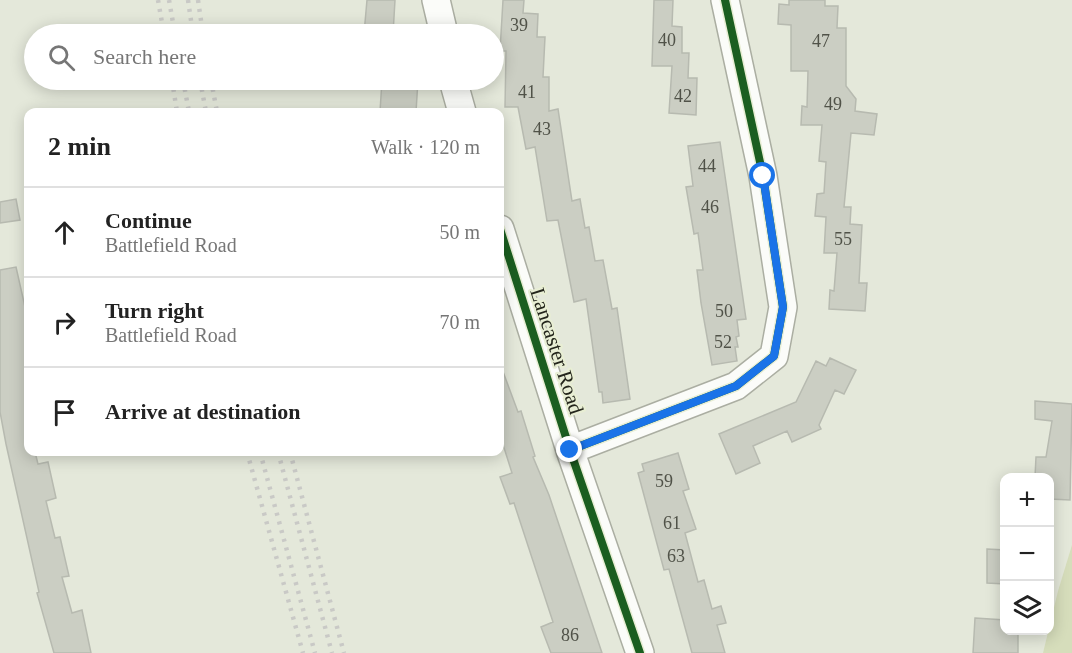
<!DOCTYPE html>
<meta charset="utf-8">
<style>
:root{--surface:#fff;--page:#f2f2f2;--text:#222;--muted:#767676;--line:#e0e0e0}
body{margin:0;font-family:"Times New Roman",serif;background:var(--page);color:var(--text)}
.controls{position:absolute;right:18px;bottom:18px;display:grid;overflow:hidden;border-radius:12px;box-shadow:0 3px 15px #0003}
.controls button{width:54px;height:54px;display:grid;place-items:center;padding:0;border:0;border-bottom:2px solid var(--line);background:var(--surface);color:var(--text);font:30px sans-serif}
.stop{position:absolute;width:18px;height:18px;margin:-14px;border:4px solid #1a73e8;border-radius:50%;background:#fff}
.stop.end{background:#1a73e8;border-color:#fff;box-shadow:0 2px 6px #0008}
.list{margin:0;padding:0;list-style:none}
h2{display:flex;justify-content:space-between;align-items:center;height:78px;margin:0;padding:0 24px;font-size:26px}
h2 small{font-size:20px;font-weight:400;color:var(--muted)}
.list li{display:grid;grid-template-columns:39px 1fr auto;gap:18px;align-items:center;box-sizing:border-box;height:90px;padding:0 24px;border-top:2px solid var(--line)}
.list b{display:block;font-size:22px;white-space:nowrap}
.list p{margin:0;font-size:20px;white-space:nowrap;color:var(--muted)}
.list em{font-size:20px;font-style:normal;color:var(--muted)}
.icon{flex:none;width:33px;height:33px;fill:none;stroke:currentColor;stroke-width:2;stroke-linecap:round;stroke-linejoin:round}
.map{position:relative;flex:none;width:1072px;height:653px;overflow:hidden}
.search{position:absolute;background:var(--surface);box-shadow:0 3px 15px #0003;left:24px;top:24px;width:480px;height:66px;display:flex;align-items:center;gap:15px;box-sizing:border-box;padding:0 21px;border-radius:33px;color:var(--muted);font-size:22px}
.panel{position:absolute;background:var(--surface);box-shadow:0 3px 15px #0003;left:24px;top:108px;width:480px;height:348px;border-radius:12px}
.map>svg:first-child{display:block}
.green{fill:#d6ddbb}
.building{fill:#cbcec3;stroke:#b7bab0;stroke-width:1.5}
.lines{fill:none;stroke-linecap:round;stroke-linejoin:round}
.minor-casing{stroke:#abaea2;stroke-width:30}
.minor{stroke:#fbfcf9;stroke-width:27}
.rail{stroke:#c9c9c6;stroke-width:4.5;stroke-dasharray:3 6;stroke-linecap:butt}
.cycleway-casing{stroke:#e8eed4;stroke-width:11}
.cycleway{stroke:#1b5e20;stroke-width:8}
.route{stroke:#1a73e8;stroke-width:8}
.labels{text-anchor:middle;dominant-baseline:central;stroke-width:4.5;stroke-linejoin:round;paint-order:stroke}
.number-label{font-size:18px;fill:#505248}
.street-label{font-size:21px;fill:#24261c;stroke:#e8eed4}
</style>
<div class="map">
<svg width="1072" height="653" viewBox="0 0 1072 653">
<rect width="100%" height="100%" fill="#e4e8da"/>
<path class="green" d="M1072,545V653H1043L1058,591Z"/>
<path class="building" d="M367,0H395L393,34H364Z
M503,0H524L523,13L538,14L537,37H545L543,77H549V111L558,109L572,201L580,199L585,228L589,227L595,261L603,260L612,309L617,308L630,399L603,403L602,392H599L586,299L574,302L558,220L547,221L535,147L526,149L518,107H505L506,51H500Z
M654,0H673L672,26L682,27V53H689L688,78H697L696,115L669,113L672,66H652Z
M789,0H825V6H838L837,28H846V86L856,99L855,111L877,114L874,135L851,133L844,207H851L850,224L862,225L859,283H867L865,311L829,309L830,290L834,291L837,253H824L826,217L815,216L817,194L824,193L826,162L819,161L822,125H801L802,106L807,107L808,71H791V25L778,24L779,4L789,5Z
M382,80H418L416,112H380Z
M720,142L746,319L737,320L739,336L736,337L738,347H735L737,361L712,365L701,303L697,270H703L698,233L694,234L686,187L693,186L688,146Z
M16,199L20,220L0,223V202Z
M16,267L25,307H28V452H35L38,464L48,462L56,498L46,501L55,538L60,537L69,576L62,577L72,613L82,610L91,653H54L37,593L39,592L6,444L0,412V270Z
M830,358L856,370L844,394L835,390L819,425L821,429L792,442L787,431L753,446L760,463L736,474L719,434L796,402L816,361L826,366Z
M500,369H502L518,412L521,411L535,456L533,457L549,495L602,653H551L541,627L553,622L514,503L510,504L500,477L512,473L500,435Z
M1035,401L1072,404L1070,500L1050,499V477H1035L1036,457H1046L1052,421L1035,419Z
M678,453L689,489L683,491L696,529L685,533L698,582L704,580L712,609L721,606L726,623L717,625L725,653H692L669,569L664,570L638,473L644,471L642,464Z
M987,549L1005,550V584L987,583Z
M975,618L1005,620V630H1018V653H973Z"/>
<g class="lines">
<defs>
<path id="minor" d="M436,0L444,34
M453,80L462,112
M500,229L570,450L640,653
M570,450L736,386L774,356L783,307L763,176L725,0"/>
</defs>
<use href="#minor" class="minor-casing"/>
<use href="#minor" class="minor"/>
<path class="rail" d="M158,0L164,34
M169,0L175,34
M188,0L193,34
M198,0L203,34
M172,80L177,112
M183,80L189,112
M200,80L206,112
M211,80L217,112
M247,452L303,653
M260,452L315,653
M278,452L332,653
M290,452L344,653"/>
<defs>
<path id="cycleway" d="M500,229L570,450L640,653
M570,450L736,386L774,356L783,307L763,176L725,0"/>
</defs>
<use href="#cycleway" class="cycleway-casing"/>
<use href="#cycleway" class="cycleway"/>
</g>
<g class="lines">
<path class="route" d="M570,450L736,386L774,356L783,307L763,176"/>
</g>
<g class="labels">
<g class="number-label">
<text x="519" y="25">39</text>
<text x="667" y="40">40</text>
<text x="821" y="41">47</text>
<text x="527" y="92">41</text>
<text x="683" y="96">42</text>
<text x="833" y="104">49</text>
<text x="542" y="129">43</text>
<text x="707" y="166">44</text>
<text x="710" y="207">46</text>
<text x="843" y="239">55</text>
<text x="724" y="311">50</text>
<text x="723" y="342">52</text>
<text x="664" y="481">59</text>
<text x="672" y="523">61</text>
<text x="676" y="556">63</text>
<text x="570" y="635">86</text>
</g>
<g class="street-label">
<text transform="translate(557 351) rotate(72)">Lancaster Road</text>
</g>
</g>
</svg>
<div class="controls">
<button>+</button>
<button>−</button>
<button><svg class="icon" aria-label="layers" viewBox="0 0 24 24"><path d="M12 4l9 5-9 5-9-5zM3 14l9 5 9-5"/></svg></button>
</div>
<div class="stop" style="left:763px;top:176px"></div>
<div class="stop end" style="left:570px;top:450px"></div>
<div class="search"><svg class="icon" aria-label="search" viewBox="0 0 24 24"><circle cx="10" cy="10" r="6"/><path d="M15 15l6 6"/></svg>Search here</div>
<section class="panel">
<h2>2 min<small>Walk · 120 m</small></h2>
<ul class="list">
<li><svg class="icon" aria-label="ahead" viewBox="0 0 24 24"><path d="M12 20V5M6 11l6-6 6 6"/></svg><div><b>Continue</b><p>Battlefield Road</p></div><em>50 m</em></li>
<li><svg class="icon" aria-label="right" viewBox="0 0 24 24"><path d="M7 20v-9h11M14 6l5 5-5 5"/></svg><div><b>Turn right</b><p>Battlefield Road</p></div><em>70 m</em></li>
<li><svg class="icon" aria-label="arrive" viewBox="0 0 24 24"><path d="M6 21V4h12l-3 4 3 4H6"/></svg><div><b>Arrive at destination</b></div></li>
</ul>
</section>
</div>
